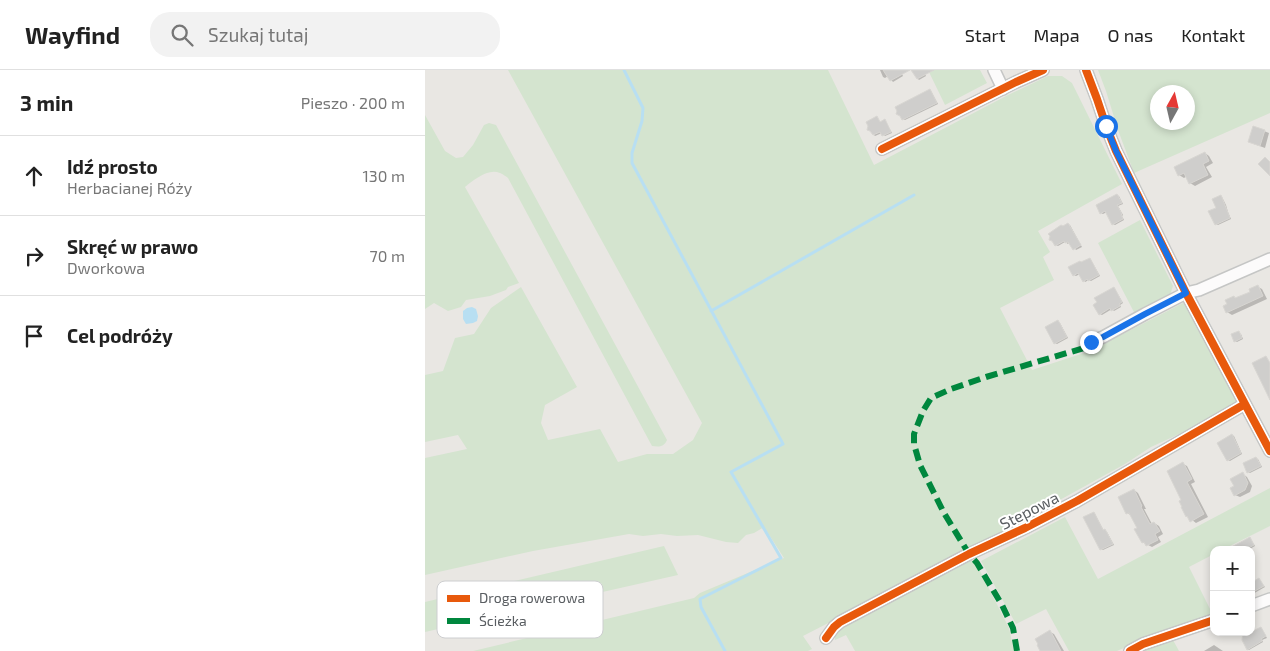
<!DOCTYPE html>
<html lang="pl">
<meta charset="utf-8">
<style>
:root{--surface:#fff;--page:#f2f2f2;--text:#222;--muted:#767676;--line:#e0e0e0}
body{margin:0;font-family:"Exo 2",sans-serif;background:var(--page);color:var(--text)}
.controls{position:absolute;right:15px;bottom:15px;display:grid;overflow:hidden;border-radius:10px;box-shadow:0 2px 8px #0003}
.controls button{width:45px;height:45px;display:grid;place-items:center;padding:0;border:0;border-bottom:1px solid var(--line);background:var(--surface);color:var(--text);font:25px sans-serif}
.compass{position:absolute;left:725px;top:15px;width:45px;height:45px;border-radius:50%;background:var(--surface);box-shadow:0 2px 8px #0003;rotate:8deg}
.stop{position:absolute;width:15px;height:15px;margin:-11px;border:4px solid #1a73e8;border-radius:50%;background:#fff}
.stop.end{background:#1a73e8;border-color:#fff;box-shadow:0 1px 5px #0008}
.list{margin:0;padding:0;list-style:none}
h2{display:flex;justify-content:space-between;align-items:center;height:65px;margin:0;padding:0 20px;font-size:21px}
h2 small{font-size:16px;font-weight:400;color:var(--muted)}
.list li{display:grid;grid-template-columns:32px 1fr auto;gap:15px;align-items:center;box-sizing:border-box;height:80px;padding:0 20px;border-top:1px solid var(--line)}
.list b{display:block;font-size:19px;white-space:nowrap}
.list p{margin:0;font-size:16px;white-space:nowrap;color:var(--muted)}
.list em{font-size:16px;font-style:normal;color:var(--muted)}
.icon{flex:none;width:28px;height:28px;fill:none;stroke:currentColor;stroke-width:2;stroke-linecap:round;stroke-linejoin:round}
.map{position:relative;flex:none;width:845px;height:581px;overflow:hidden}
header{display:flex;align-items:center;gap:30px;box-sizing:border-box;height:70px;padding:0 25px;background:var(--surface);border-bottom:1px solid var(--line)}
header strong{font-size:24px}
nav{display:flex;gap:28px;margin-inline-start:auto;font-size:18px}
.search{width:350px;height:45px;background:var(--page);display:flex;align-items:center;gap:12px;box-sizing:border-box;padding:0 18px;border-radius:20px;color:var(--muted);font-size:19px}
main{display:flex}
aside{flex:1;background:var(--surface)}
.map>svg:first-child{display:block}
.green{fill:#d4e4cf;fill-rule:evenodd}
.water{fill:#b8dff2}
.shadow{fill:#0003}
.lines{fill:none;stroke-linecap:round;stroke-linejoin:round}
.stream{stroke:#b8dff2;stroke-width:3}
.building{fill:#cfcecc;stroke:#d8d6d2}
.minor-casing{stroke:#c5c6c5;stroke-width:14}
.minor{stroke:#fcfbfb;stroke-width:11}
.quiet{stroke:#00873e;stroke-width:6;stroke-dasharray:12 6;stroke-linecap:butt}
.cycleway-casing{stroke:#fff;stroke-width:11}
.cycleway{stroke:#e8590c;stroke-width:8}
.route{stroke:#1a73e8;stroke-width:6}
.labels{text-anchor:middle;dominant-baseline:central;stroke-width:4;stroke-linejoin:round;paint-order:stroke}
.street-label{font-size:16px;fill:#595d61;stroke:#fff}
.key{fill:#fff;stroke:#cdced0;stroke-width:1}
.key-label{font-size:14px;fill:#595d61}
</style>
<header>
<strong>Wayfind</strong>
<div class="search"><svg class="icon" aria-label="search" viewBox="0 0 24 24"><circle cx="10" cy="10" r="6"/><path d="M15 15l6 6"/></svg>Szukaj tutaj</div>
<nav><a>Start</a><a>Mapa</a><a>O nas</a><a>Kontakt</a></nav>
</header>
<main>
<aside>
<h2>3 min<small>Pieszo · 200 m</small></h2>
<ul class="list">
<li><svg class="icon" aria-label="ahead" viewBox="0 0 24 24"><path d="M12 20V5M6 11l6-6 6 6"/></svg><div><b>Idź prosto</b><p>Herbacianej Róży</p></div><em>130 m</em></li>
<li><svg class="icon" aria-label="right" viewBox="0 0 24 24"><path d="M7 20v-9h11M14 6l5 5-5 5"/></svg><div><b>Skręć w prawo</b><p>Dworkowa</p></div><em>70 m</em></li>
<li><svg class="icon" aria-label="arrive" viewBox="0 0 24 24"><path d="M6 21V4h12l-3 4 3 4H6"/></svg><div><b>Cel podróży</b></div></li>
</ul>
</aside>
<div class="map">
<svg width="845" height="581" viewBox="0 0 845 581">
<rect width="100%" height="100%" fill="#e9e7e3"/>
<path class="green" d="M83,0H403L449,95L585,24L623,6H637L647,13L697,114L613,161L625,182L618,187L629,210L575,238L607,300L665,281L758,233L763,236L813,331L804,341L726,377L700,394L526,490L378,566L387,579L383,581H48L269,528L275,523L359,488L339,457L329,463L321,465L313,473L301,472L273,465L252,466L236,464L218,466L204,464L108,481L0,505V388L42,379L33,365L0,372V305L18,301L30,268L49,264L66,238L96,217L152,317L120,335L116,353L123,370L175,359L193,392L222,384H248L268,370L277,353Z
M503,0H555L562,13L520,35Z
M673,0H845V43L709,103L693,60L681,21ZM732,22H762V52H732Z
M0,45L20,81L31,88L38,87L48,75L59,55L64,53L71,55L242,370C239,377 234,377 227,376L83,108C82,107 76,103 75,103C63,98 49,110 40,117L94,213L83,217L81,220L65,226L41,230L36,237L23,241L9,233L0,239Z
M715,150L748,216L745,225L710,244L673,173Z
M845,418V456L797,480H789V484L764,497L786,541L785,547L714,571L692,581H644L621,539L591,554L556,491L640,447L673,509Z
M239,476L253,505L0,562V532Z
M542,488L547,490L555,501L584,558L589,581H430L421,565L410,570V564L412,559Z
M748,570L754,581H717Z"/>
<path class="water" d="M47,237L51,239L53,246L52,251L48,253L41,254L38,249V241L42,238Z"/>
<path class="shadow" d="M455,0H475L478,6L468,12L463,6L460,8L458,7Z
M489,0H498L501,6L494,10L493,9Z
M505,20L506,21L513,34L480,50L478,49Z
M452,48L456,53L460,51L461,52L467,63L460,66L457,63L450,66L449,65Z
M839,61L844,63L840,78L829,74Z
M780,83L784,86L788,93L781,97L787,107L770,116L765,113L762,106L759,108L754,105Z
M692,125L694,126L698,134L693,136L698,145L697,146L699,150L690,155L688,154L682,142L678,144L676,143Z
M796,126L797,127L801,135L803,142L806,149L793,155L791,154L792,138Z
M643,154L645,155L657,177L651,180L645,172L643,174L640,172L633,176L631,175Z
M665,189L666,190L675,206L666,211L664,210L660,212L655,204L651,206L649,205Z
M833,217L837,219L842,229L807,245L802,242L809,228L812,229L826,222Z
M689,218L690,219L698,233L695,235L696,237L689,241L687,239L677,245L675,244Z
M633,252L635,253L643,268L632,274L630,273Z
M814,263L816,264L818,269L812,272L810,271Z
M807,365L809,366L817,384L805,391L803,390Z
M831,388L833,389L837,397L825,403L823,402L819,394Z
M758,394L762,396L770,412L766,414L783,447L771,453L762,446L758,438Z
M818,404L822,407L827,416L825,422L815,427L810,425V417Z
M709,420L713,423L721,439H719L727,454L729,453L734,456L738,464L733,467L736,472L727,477L717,472L714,458L707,446L702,443Z
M669,443L670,444L679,461L682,462L689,475L678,480L676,479Z
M825,468L830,476L823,480H804Z
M834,510L840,517L826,525V514Z
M836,558L837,559L842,568L837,570L838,572L824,580L822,579L826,560L829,562Z
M625,562L629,564L639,581H617Z
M789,575L798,581H779Z"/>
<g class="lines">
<path class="stream" d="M199,0L218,38L217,51L207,83V93L358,374L306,402L356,488L275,529L276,537L300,581
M286,241L489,125"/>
</g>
<path class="building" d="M458,0H485L465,11Z
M486,0H509L492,9Z
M505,19L512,33L477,50L475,46L471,44L472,41L470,37Z
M452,46L455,52L460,49L466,62L457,66L455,62L448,65L445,61L442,60L443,56L441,52Z
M828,56L840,60L835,76L823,72Z
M780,82L784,91L778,94L783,105L764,114L759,103L753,106L749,97Z
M840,87L845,92V106L833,94Z
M692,124L697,133L692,135L697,144L696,145L698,149L687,155L680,141L675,144L671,135Z
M796,125L805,148L790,155L783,141L791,138L787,129Z
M643,153L656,175L648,180L643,172L640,173L639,171L630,176L627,171L624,170L625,166L623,164L636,155L638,156Z
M665,188L674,205L663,211L662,209L658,212L653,203L648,206L643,197L655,191L656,192Z
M833,215L838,226L801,243L798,236L802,234L800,230L809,226L810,228L825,222L824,219Z
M689,217L697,232L694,234L695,236L686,241L685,238L674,245L668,235L672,232L669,228Z
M633,250L642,267L629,274L620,257Z
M814,261L817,268L809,272L806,264Z
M841,286L845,293V330L827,293Z
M807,364L816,383L802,391L792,373Z
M831,387L836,396L822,403L818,393Z
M758,392L767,409L762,412L779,444L765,452L762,446L761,447L756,437H757L754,431L756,430L742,401Z
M818,402L823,413L820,420L809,426L805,418L809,416L805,409Z
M709,419L717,436L716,437L725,454L729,452L735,461L730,464L733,470L721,476L719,472L717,473L709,459L712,458L704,443L701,444L693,427Z
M669,442L678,460L680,459L688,474L675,480L658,447Z
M825,467L829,475L820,480H801Z
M834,508L839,516L826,523V513Z
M836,557L841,566L836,569L837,571L822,580L817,570L818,562H826Z
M625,560L636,581H615L612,575L613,574L610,569Z"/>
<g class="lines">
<defs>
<path id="minor" d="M569,0L578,19
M661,0L672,29L681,56L691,81L761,223L845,381
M457,79L591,12L618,0
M666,272L678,267L720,244L761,223L774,220L845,189
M826,536L845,529
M401,568L409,557L415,552L544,484L600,458L652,431L820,334
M705,581L718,574L789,550"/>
</defs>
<use href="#minor" class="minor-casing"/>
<use href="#minor" class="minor"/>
<path class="quiet" d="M592,581L588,558L577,535L552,493L544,484L519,443L495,395L489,374V364L498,341L506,328L526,319L561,307L659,278L666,272"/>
<defs>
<path id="cycleway" d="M661,0L672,29L681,56L691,81L761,223L845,381
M457,79L591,12L618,0
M401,568L409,557L415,552L544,484L600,458L652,431L820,334
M705,581L718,574L789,550"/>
</defs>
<use href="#cycleway" class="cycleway-casing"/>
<use href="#cycleway" class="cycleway"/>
</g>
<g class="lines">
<path class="route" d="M666,272L678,267L720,244L761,223L691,81L681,56"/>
</g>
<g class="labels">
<g class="street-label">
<text transform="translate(604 440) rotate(-27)">Stepowa</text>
</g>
</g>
<rect x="12" y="511" width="166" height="57" rx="8" class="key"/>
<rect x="22" y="525" width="23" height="7" fill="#e8590c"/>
<rect x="22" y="548" width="23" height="6" fill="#00873e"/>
<g class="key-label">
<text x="54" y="533">Droga rowerowa</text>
<text x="54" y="556">Ścieżka</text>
</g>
</svg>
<div class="controls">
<button>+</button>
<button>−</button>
</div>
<svg class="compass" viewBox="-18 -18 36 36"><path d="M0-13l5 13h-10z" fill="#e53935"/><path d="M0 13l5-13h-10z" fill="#767676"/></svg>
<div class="stop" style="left:681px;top:56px"></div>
<div class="stop end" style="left:666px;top:272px"></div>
</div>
</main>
